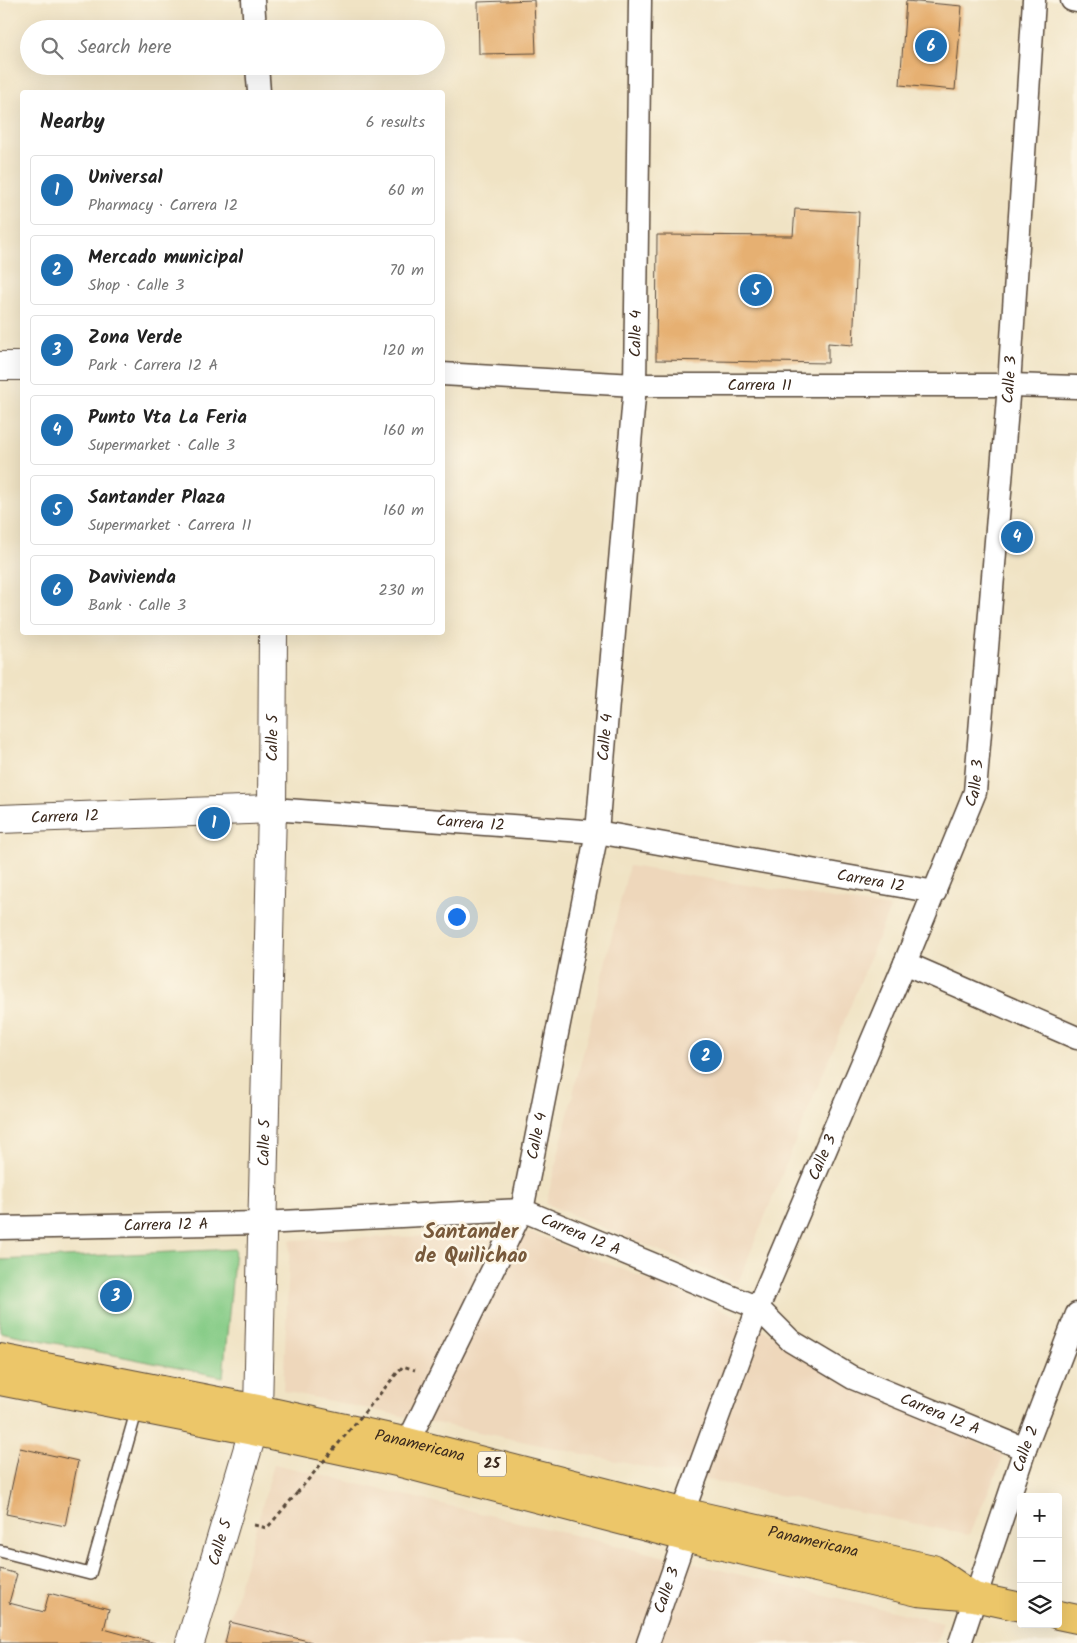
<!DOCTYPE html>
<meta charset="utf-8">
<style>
:root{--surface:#fff;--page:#f6f6f6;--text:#222;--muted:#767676;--line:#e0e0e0;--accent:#1f6fb2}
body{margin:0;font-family:Kalam,sans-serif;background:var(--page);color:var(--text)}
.controls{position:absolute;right:15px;bottom:15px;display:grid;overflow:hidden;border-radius:5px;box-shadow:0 5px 20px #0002}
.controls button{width:45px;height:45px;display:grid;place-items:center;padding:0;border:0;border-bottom:1px solid var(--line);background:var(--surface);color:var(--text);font:25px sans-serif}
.you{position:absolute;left:456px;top:916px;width:18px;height:18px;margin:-12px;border:4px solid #fff;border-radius:50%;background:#1a73e8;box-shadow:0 0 0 8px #1a73e833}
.badge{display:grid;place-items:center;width:32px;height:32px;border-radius:50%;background:var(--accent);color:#fff;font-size:16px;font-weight:700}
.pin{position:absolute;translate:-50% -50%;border:2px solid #fff;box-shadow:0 1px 5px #0006}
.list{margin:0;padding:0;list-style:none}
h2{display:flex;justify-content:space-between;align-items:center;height:65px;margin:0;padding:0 20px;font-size:21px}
h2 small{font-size:16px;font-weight:400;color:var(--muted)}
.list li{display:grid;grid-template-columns:32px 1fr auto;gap:15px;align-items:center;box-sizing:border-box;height:70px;margin:0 10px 10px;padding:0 10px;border:1px solid var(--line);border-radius:5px}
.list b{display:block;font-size:19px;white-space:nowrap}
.list p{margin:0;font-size:16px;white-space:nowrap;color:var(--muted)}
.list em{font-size:16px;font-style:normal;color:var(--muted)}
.icon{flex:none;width:28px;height:28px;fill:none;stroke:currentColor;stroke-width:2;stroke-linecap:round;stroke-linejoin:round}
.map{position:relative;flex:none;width:1077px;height:1643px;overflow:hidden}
.search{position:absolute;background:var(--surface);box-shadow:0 5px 20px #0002;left:20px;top:20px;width:425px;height:55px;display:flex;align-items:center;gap:12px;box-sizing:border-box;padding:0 18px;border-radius:28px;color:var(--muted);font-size:19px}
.panel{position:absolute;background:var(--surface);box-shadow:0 5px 20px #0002;left:20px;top:90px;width:425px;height:545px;border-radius:5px}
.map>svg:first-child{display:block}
.built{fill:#eed7bb}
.green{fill:#86cc87;stroke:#607b52}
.building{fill:#e6b072}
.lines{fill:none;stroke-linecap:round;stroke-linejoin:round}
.service-casing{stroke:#564637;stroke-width:14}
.minor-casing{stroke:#564637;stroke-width:25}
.tertiary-casing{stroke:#564637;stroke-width:30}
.primary-casing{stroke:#564637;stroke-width:30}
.path{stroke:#564637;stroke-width:3;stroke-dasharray:4 4;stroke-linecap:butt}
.service{stroke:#fff;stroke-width:11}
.minor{stroke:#fff;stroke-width:22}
.tertiary{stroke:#fff;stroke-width:28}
.primary{stroke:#ecc669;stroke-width:28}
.path-bridge{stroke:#564637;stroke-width:3;stroke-dasharray:4 4;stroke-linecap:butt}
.labels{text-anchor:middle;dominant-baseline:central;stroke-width:5;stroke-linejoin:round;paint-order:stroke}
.shield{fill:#fcf5e5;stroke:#75675a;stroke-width:1}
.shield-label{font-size:15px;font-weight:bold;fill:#3b2a1e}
.street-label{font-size:16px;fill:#3b2a1e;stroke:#fcf5e5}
.district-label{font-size:21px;font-weight:bold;fill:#77593b;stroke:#fcf5e5}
</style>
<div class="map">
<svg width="1077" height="1643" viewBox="0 0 1077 1643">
<rect width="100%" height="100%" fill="#fcf5e5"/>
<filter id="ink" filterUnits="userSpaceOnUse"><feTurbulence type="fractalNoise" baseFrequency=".02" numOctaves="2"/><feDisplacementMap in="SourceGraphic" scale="10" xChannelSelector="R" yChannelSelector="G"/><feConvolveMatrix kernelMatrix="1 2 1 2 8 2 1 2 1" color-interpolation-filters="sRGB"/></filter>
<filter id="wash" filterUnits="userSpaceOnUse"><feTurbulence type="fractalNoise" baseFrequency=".0096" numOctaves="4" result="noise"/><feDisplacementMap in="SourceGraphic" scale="20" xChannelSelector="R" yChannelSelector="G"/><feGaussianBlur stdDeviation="1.12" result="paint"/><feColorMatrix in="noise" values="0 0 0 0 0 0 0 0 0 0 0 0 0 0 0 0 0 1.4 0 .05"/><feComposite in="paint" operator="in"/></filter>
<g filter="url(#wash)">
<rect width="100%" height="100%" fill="#f0e3c4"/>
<path class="built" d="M629,866L890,908L738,1283L546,1204Z
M533,1233L732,1314L1004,1456L969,1535L283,1391L290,1240Z
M274,1464L943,1623L936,1643H223Z"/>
<path class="green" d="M235,1249L223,1377L0,1332V1260Z"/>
<g id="blocks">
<path class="building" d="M534,0L536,53L479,54L478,2Z
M906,1L962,6L955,90L900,85Z
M795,209L859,212L853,345L828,343V363L656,360L657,235L793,236Z
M20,1448L78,1461L65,1526L6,1514Z
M0,1569L17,1574L9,1603L44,1612L49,1593L109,1609L104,1629L155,1643H0Z
M230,1622L312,1642V1643H225Z"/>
</g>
</g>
<g filter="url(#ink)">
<use href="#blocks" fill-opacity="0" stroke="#564637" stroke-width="1"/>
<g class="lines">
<defs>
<path id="service" d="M0,1551L90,1574L137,1409"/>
<g id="minor">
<path d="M253,0L255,29"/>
<path d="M1072,0L1077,1"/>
<path d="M257,66L259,92"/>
<path id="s1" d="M442,374L635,385H1009L1077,387"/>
<path id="s2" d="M272,809L597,832L935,892"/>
<path d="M905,963L1077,1038"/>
<path id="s3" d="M0,1228L262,1223L522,1210L758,1308L791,1341L853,1378L1025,1449"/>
<path id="s4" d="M408,1442L522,1210L597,832L635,385L640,0"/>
<path id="s5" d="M683,1512L758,1308L905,963L975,792L1009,385L1034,0"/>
<path id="s6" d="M648,1643L685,1537"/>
<path id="s7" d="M960,1643L1025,1449L1077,1314"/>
</g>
<g id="tertiary">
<path d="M0,366H22"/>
<path id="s8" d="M0,819L272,809"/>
<path id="s9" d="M190,1643L253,1431L258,1409L272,809L273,632"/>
</g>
<g id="primary">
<path id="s10" d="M0,1358L258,1409L408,1442L683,1512L933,1569L971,1595"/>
<path d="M0,1381L253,1431L397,1462L685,1537L918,1592L974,1597L1021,1607"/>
<path d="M1058,1615L1077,1619"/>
</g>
</defs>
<use href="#service" class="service-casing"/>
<use href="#minor" class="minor-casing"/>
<use href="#tertiary" class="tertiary-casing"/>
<use href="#primary" class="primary-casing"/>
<path class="path" d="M374,1401L403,1366L415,1370
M254,1525L267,1528L297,1493"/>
<use href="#service" class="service"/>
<use href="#minor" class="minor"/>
<use href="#tertiary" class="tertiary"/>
<use href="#primary" class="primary"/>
<path class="path-bridge" d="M297,1493L374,1401"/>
</g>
</g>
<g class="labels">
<rect class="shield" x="478" y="1451.5" width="28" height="25" rx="4"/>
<g class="shield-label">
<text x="492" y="1464">25</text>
</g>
<g class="street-label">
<text stroke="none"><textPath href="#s4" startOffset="1144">Calle 4</textPath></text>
<text stroke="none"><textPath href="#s5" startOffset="1191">Calle 3</textPath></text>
<text stroke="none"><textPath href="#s1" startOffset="318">Carrera 11</textPath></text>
<text stroke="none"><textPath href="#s9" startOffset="915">Calle 5</textPath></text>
<text stroke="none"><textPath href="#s4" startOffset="739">Calle 4</textPath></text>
<text stroke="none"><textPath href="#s5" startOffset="786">Calle 3</textPath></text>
<text stroke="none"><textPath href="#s8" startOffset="65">Carrera 12</textPath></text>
<text stroke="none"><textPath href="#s2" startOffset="199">Carrera 12</textPath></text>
<text stroke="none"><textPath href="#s2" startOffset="604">Carrera 12</textPath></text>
<text stroke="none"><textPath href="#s4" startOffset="334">Calle 4</textPath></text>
<text stroke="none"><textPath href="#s9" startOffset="510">Calle 5</textPath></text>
<text stroke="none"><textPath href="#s5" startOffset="381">Calle 3</textPath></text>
<text stroke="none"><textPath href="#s3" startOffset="166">Carrera 12 A</textPath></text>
<text stroke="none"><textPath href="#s3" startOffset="586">Carrera 12 A</textPath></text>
<text stroke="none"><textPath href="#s3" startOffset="991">Carrera 12 A</textPath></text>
<text stroke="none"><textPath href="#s10" startOffset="429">Panamericana</textPath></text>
<text stroke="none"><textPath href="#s7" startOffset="205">Calle 2</textPath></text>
<text stroke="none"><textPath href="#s9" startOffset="105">Calle 5</textPath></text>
<text stroke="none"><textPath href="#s10" startOffset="834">Panamericana</textPath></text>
<text stroke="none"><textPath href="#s6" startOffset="56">Calle 3</textPath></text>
</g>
<g class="district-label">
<text x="471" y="1232">Santander<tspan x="471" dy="24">de Quilichao</tspan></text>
</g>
</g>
</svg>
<div class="controls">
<button>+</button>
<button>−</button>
<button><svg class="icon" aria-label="layers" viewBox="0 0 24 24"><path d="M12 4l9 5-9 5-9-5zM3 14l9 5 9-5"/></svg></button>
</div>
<div class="you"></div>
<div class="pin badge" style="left:214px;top:823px">1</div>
<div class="pin badge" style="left:706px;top:1056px">2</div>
<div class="pin badge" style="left:116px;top:1296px">3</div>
<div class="pin badge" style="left:1017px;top:537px">4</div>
<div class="pin badge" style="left:756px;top:290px">5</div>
<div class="pin badge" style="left:931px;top:46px">6</div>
<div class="search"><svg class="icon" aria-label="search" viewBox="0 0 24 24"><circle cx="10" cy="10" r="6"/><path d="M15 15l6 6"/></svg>Search here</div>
<section class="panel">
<h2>Nearby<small>6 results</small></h2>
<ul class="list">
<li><span class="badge">1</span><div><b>Universal</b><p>Pharmacy · Carrera 12</p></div><em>60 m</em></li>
<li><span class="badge">2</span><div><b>Mercado municipal</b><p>Shop · Calle 3</p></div><em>70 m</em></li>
<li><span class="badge">3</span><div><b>Zona Verde</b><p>Park · Carrera 12 A</p></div><em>120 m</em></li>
<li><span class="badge">4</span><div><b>Punto Vta La Feria</b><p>Supermarket · Calle 3</p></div><em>160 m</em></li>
<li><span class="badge">5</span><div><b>Santander Plaza</b><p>Supermarket · Carrera 11</p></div><em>160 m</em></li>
<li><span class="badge">6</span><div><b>Davivienda</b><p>Bank · Calle 3</p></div><em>230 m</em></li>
</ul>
</section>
</div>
